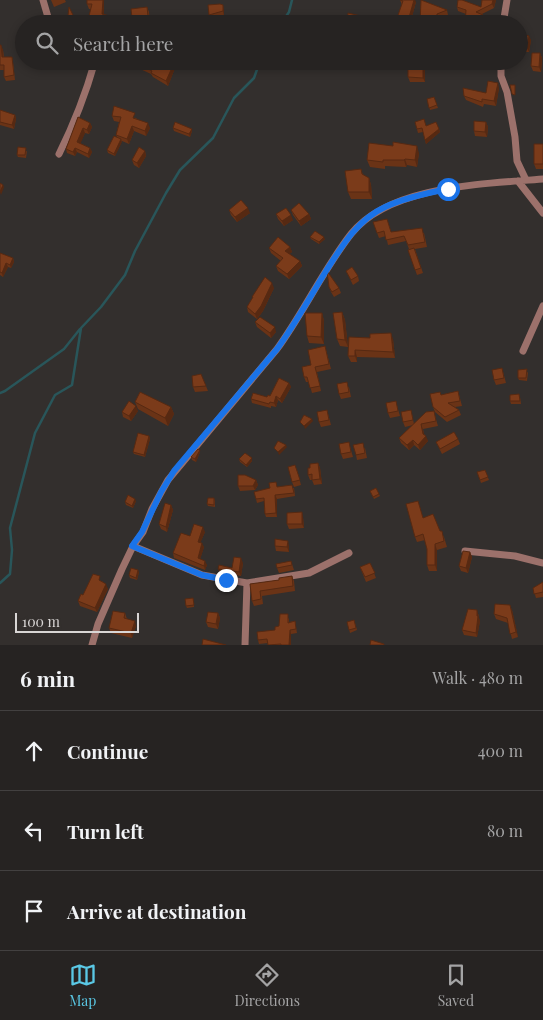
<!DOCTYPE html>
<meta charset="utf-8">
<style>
:root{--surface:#262322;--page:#322f2f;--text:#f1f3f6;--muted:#a4a4a5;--line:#424040;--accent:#5ac8e5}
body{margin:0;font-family:"Playfair Display",serif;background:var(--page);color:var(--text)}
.scale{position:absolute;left:15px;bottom:12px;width:124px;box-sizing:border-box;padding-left:5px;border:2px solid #d9d6d5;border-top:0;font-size:14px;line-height:18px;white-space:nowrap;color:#d9d6d5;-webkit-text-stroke:4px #332f2d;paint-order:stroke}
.stop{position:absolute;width:15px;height:15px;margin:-11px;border:4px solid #1a73e8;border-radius:50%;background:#fff}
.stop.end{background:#1a73e8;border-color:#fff;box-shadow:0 1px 5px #0008}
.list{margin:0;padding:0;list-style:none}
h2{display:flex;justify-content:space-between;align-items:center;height:65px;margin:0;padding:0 20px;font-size:21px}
h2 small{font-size:16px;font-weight:400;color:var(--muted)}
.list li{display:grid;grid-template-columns:32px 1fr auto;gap:15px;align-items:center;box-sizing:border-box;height:80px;padding:0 20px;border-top:1px solid var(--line)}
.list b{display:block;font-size:19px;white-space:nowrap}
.list em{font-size:16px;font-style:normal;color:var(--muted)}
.icon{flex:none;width:28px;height:28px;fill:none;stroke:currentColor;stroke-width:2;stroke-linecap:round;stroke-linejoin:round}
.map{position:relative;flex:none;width:543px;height:645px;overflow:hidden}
.search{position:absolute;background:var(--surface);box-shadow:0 2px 8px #0003;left:15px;right:15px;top:15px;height:55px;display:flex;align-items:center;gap:12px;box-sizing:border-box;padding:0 18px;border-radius:28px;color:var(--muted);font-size:19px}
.sheet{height:305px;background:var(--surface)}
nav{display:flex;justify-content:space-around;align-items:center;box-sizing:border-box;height:70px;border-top:1px solid var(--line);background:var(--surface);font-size:14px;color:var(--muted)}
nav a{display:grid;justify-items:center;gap:2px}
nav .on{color:var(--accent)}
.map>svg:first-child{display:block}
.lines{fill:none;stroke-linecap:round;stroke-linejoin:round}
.stream{stroke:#29565a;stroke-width:2.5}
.street{stroke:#9c716b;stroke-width:7}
.wall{fill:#6a3316}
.shaded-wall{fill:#562912}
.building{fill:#7b3b1a;stroke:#562912}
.route{stroke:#1a73e8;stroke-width:6}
</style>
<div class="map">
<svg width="543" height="645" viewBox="0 0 543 645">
<rect width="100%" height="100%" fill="#332f2d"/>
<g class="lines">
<path class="stream" d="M281,24L289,12L292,0
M0,393L5,391L64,349L80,329
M0,583L10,574L12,550L10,528L35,433L55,395L72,385L81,328L101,307L125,275L135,251L166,193L180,170L213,138L234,98L254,78L260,61"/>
<path class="street" d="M43,0L50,24
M503,24L507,0
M501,61V76L507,92L515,137L517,161L526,180
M59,154C74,124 86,93 95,61
M518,181L543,213
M523,351L543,306
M133,546L202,575L247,583L245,645
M465,551L515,556L543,563
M247,583L309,573L349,553
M92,645L98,624L122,569L133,546L143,532L152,509L168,480L277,349C304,312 323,270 351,234C390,185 485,184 543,179"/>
</g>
<path class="wall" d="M51,0H65L66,2L54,7Z
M87,0H104V15L110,16L112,21L111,24H87L91,9H89L87,4Z
M400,0L416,2L410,24H403L398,22L397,18L402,5Z
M421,0L447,10L448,15L439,18Z
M482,0H496L494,8L482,14L483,15L485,20L484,23L465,24L466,14L458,11L457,7H481Z
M147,7L149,12L150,21L134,23L132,18Z
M224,10V16L211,20L209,15Z
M519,33L531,40L529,52H519Z
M0,45L3,50L4,57H12L13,62L15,80L6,81L4,77V70H0Z
M540,53L542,58L541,72L533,71L531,66Z
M50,61H62L61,67L51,64Z
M152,61H177V63L168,86L153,77L151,74L138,68L137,63L152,62Z
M408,61H423L425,65V82H410L408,77Z
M499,88L496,106L484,104L483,107L466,100L464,96L486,93Z
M434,97L438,108L430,110L427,99Z
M0,110L15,115L16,119L14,129L0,125Z
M112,116L137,118L136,119L150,128L146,136L134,131L129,144L122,141L115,156L108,153L107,150L117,137L116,135L119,122L114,121Z
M78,117L90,123L92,127L89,134L85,133L80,143L90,148L92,152L89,158L77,152L75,156L67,153L66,149Z
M415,122L439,129L440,132L426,144L423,132L418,133Z
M486,122L488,127L487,137L475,136L474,131Z
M173,128L192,131L190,137L174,131Z
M543,144V169H536L534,164Z
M27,151L26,158L18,157L17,155Z
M145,151L146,156L139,168L134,165L132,160Z
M419,153L417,167L407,165L406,167L385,166V169L370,167L367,160Z
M361,169L363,175L369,178L371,185L372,199H351L348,192Z
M229,210L250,213L237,222L231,215Z
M291,210L309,214L311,219L301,226L293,215Z
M276,214L293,220L284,226L278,219Z
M373,222L391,232L424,233L427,247L415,249L423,273L417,275L408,250L409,249L406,241L388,245L386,236L379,238Z
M310,237L325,239L319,244L311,239Z
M290,247L292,252L289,254L300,261L302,266L289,279L278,271L276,266L281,261L271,253L269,248Z
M0,253L13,258L14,262L11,268L8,267L3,277L0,275Z
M346,271L358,276L359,281L353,285Z
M329,287L339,288L341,293L334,297L331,292Z
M274,288L263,311L257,319L248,312L247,307L253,298L252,297Z
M342,312L345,320L348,347L340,346L337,339Z
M322,313L324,321V344L309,343L307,336Z
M255,322L276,332L271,338L257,327Z
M349,337L393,339L395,358L357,357V362H351L348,356Z
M325,346L331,369L317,372L321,391L312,393L309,382H306L304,377L311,365Z
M502,368L506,383L496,385L494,380Z
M528,372L527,381L519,380L518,378Z
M289,383L291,387L282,403L278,400L276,407L271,406V408L252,403L251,399L267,397Z
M206,386L208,391L195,392L193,387Z
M349,387L351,397L341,399L339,394Z
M458,391L462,406L455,407L459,410L461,415L447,422L435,412L433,407L441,395Z
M520,397L521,404H511L510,401Z
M135,402L171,407L174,414L168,426L138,409Z
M397,406L400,416L390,418L388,413Z
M327,410L331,425L321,427L319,422Z
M138,411L131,421L123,417L122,412Z
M412,415L414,424L435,416L438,426L423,429L424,434L428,441L420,450L414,445L409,450L401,443L399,438L413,425L405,427L403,422Z
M149,436L150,439L145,457L134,454L133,452Z
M458,439L460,444L442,454L436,442Z
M350,447L353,457L343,459L341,454Z
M365,448L367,458L357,460L356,455Z
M200,450V452L196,462L192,460L191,457Z
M239,459L252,461L247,467L240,462Z
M318,463L320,468L322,484L314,485L312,480H310L308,475L310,468Z
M297,470L301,485L294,487L292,482Z
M485,470L489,480L481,483L477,472Z
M256,480L258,485L255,490L240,491L238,486Z
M277,487L294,488L295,496L277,499V517H266L265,514L264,501L257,503L256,499Z
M376,488L380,496L374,499L370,491Z
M214,498L215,501V507L208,506L207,504Z
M136,501L133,508L126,505L125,502Z
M418,501L423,518L440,531L444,537L447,547L437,550V571H429L427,565V549L425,540L417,542L415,537Z
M171,505L173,510L167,532L161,529L159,524Z
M303,517L304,528L289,529L287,524Z
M205,532L200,543L204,547L200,559L207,565L205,570L174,558L173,553L190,536Z
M275,546H289V552L276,551Z
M470,552L472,557L468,573L461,571L459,566Z
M291,561L294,570L279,573L277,568Z
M243,563L241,576L220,573L218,569L232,568Z
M370,563L376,578L366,582L360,567Z
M139,572L137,580L130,578L129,575Z
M292,576L294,581L295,591L262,596L263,604L254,606L252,601L250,584L279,580Z
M102,581L108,589L97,612L80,606L78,601L83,595Z
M543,582V597L536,598L533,588Z
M194,601V607L187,608L186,606Z
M512,610L518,637L512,639L508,623L496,619L494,614Z
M125,613L127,619L136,626L132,638L111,633L109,628Z
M218,613L220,618L218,629L208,627L206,622Z
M479,614L478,617L480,621L477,637L464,635L462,630Z
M289,618V622L295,621L297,633L291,634V645H268V643L259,644L258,640L275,630Z
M354,620L357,630L350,633L347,622Z"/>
<path class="shaded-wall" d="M103,0H104V19L102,14Z
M414,0H415L416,2L410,24H409L408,21Z
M493,0H496L494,8L492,4Z
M223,5L224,10V16L223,11Z
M437,14L439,18L438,24H436Z
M483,15L485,20L484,24H480Z
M110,16L112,21L111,24H109Z
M529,36L531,40L529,52L527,48Z
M1,45L3,50L4,62L2,57Z
M540,53L542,58L541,72L539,67Z
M59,61H62L61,67Z
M175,61H177V63L168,86L166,81Z
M423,61L425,65V82L423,78Z
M427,61H430L427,65L426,63Z
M498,83L499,88L496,106L494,101Z
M15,115L16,119L14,129L12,125Z
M486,122L488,127L487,137L485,132Z
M90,123L92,127L89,134L87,130Z
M148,123L150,128L146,136L145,131Z
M132,126L134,131L129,144L127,139Z
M83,128L85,133L79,147L77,142Z
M192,129V131L190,137L189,134Z
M439,129L440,132L426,144L425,140Z
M121,139L122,142L115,156L114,154Z
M417,146L419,153L417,167L415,160Z
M75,148L77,152L75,156L73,152Z
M90,148L92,152L89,158L88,154Z
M145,151L146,156L139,168L137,163Z
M405,159L407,165L406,167L404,160Z
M369,178L371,185L372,199L369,192Z
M3,185L4,187L1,195L0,192Z
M248,208L250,213L237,222L235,217Z
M309,214L311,219L301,226L299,221Z
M291,215L293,220L284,226L282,221Z
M324,237L325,239L319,244V242Z
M290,247L292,252L287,256L285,251Z
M13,258L14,262L11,268L10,265Z
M300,261L302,266L289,279L287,274Z
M6,263L8,267L3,277L2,273Z
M272,283L274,288L263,311L257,319L255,314Z
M342,312L345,320L348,347L345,340Z
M322,313L324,321V344L321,337Z
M275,327L276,332L271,338L270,333Z
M391,333L393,339L395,358L393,352Z
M355,350L357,357V362L355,356Z
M289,383L291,387L282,403L280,399Z
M276,396L278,400L276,407L274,403Z
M136,406L138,411L131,421L129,416Z
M171,407L174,414L168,426L165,418Z
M312,419L313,421L305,429L304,426Z
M421,424L425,437L426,436L428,441L420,450L418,445Z
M149,436L150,439L145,457L144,455Z
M413,440L414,445L409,450L407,445Z
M286,445L287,447L279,455L278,452Z
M200,450V452L196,462L195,459Z
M252,458V461L247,467L246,465Z
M318,463L320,468L322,484L320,479Z
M256,480L258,485L255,490L253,486Z
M275,495L277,499V517L276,513Z
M135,499L136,501L133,508L132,506Z
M171,505L173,510L167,532L166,527Z
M302,512L303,517L304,528L302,524Z
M203,527L205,532L199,546L198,542Z
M288,541L289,546V552L287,547Z
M202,543L204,547L199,563L198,558Z
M435,544L437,550V571L435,565Z
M470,552L472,557L468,573L466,568Z
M241,558L243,563L241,576L239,572Z
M205,561L207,565L205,570L204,566Z
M138,570L139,572L137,580L136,578Z
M106,584L108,589L97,612L95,608Z
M510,605L512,610L518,637L516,632Z
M477,610L480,621L477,637L476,633Z
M218,613L220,618L218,629L216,624Z
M135,621L136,626L132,638L131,633Z
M290,630L291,634V645H289Z"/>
<path class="building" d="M87,0H103L102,14L110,16L109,24H87L92,4H87Z
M400,0H414L408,21L397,18L403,1Z
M421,0L447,10L437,14L436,24H420Z
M458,0H462L481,7L482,0H493L492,4L476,12L483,15L480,23L491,24H465L466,10L457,7Z
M220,4L223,5V11L209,15L208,5Z
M69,7L75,19V24H67Z
M147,7L148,16L132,18L131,9Z
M348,13L378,20L377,24H347Z
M519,33L529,36L527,48H519Z
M0,45H1L2,57H12L14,75L4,77V65H0Z
M532,53H540L539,67L531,66Z
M138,61H150L152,62V61H175L166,81L151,73L152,71L137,63Z
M408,61H423V78L408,77Z
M488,81L498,83L494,101L482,99V102L464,96L463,88L486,93Z
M510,85H515V95L512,94Z
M434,97L437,105L429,108L427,99Z
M114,106L135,113L133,118L148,123L145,131L132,126L127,139L116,135L121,117L112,116Z
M0,110L15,115L12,125L0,122Z
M78,117L90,123L87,130L83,128L77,142L90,148L88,154L75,148L73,152L66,149Z
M424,119L426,126L436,122L439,129L425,140L422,128L417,129L415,122Z
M474,121L486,122L485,132L474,131Z
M175,122L192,129L189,134L173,128Z
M114,136L121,139L114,154L107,150Z
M393,142L417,146L415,160L405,159L404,160H383V162L367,160L369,143L393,146Z
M534,144H543V164H534Z
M18,147L26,148L25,155H17Z
M139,147L145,151L137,163L132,160Z
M361,169L362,174L369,178V192H348L345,171Z
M0,183L3,185L0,192Z
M241,200L248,208L235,217L229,210Z
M299,203L309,214L299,221L291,210Z
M286,208L291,215L282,221L276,214Z
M387,219L391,232L422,228L425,242L408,245L404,236L386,240L384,231L377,233L373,222Z
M315,231L324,237L319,242L310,237Z
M278,237L290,247L285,251L300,261L287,274L276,266L283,258L269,248Z
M414,248L421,268L415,270L408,250Z
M0,253L13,258L10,265L6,263L2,273L0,272Z
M352,267L358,276L351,280L346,271Z
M327,271L339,288L332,292L329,287Z
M265,277L272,283L261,306L255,314L247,307L253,297H252Z
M342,312L345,340L337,339L333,313Z
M305,313H322L321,337L307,336Z
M260,317L275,327L270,333L255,322Z
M391,333L393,352L355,350V356H348L349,337L370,338V334Z
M325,346L329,364L315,367L320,386L310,388L307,377H304L302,367L311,365L308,350Z
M502,368L504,378L494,380L492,370Z
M527,369L526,378H518V370Z
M201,374L206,386L193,387L192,376Z
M279,378L289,383L280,399L276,396L274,403L270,402L269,404L251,399L253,393L267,397L268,395L270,396Z
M347,382L349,392L339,394L337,384Z
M458,391L460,401L448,403L459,410L445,417L433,407L430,394L440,392L441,395Z
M140,392L171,407L165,418L135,402Z
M519,394L520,401H510V395Z
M129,401L136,406L129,416L122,412Z
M396,401L398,411L388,413L386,403Z
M327,410L329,420L319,422L317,412Z
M411,410L413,420L403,422L401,412Z
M434,411L436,421L421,424L423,434L426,436L418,445L413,440L407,445L399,438L426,412Z
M304,415L312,419L304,426L300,422Z
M454,432L458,439L440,449L436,442Z
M138,433L149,436L144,455L133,452Z
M278,441L286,445L278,452L274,448Z
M349,442L351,452L341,454L339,444Z
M363,443L365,453L356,455L353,445Z
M198,449L200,450L195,459L191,457Z
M245,453L252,458L246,465L239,459Z
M318,463L320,479L312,480V474L308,475V468H310V464Z
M295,465L300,480L292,482L288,467Z
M485,470L488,477L480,480L477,472Z
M238,475H245L256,480L253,486H238Z
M276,482L277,487L292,485L294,493L275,495L276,513L265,514L264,498L256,499L254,492L270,488L269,483Z
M376,488L379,494L373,497L370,491Z
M128,495L135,499L132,506L125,502Z
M208,498H214V505L207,504Z
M418,501L423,518L433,514L440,531H442L444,541L435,544V565H427V549L423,534L415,537L406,504Z
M165,503L171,505L166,527L159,524Z
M302,512V524H287V513Z
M194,524L203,527L198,542L202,543L198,558L205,561L204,566L173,553L181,533L190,536Z
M275,539L288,541L287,547L275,546Z
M463,551L470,552L466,568L459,566Z
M234,557L241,558L239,572L218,569L219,565L232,568Z
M291,561L292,565L277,568L276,564Z
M370,563L375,573L365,577L360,567Z
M131,568L138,570L136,578L129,575Z
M93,574L100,576L99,580L106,584L95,608L78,601L81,594L83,595Z
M292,576L293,586L260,591L261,599L252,601L250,584L279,580V578Z
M543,582V592L534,594L533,588Z
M193,598L194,605L186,606L185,599Z
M495,604L510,605L516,632L510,634L507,618L494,614Z
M468,609L477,610V616H478L476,633L462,630Z
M113,611L125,613L124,618L135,621L131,633L109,628Z
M208,612L218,613L216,624L206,622Z
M280,614H288V623L295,621L296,629L290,630L289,645H281V644L268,645L267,639L258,640L257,632L275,630V627L279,626Z
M354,620L356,628L349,630L347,622Z
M203,639L226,645H202Z
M371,640L384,644V645H370Z"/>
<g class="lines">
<path class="route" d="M226,580L202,575L132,546L142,532L161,492L174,471L277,349C295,324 310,297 326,271C342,246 357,220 385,207C404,198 427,193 448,189"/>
</g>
</svg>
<div class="scale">100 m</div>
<div class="stop" style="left:448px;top:189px"></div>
<div class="stop end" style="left:226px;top:580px"></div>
<div class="search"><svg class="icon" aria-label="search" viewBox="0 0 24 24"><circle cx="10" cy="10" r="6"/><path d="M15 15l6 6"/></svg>Search here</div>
</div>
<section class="sheet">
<h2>6 min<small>Walk · 480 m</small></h2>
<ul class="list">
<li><svg class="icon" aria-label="ahead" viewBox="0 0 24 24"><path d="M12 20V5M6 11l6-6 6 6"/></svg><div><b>Continue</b></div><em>400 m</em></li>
<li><svg class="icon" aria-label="left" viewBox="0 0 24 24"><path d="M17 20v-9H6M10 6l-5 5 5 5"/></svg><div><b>Turn left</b></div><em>80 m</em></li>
<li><svg class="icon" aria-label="arrive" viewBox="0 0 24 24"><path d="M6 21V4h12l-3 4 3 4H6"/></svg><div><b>Arrive at destination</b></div></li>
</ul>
</section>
<nav>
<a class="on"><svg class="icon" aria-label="map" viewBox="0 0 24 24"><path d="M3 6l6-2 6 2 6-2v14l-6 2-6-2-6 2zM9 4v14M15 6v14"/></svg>Map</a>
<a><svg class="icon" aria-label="directions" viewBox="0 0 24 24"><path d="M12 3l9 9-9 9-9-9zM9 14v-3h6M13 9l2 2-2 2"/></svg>Directions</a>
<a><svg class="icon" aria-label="saved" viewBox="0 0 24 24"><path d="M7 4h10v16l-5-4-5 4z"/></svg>Saved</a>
</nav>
